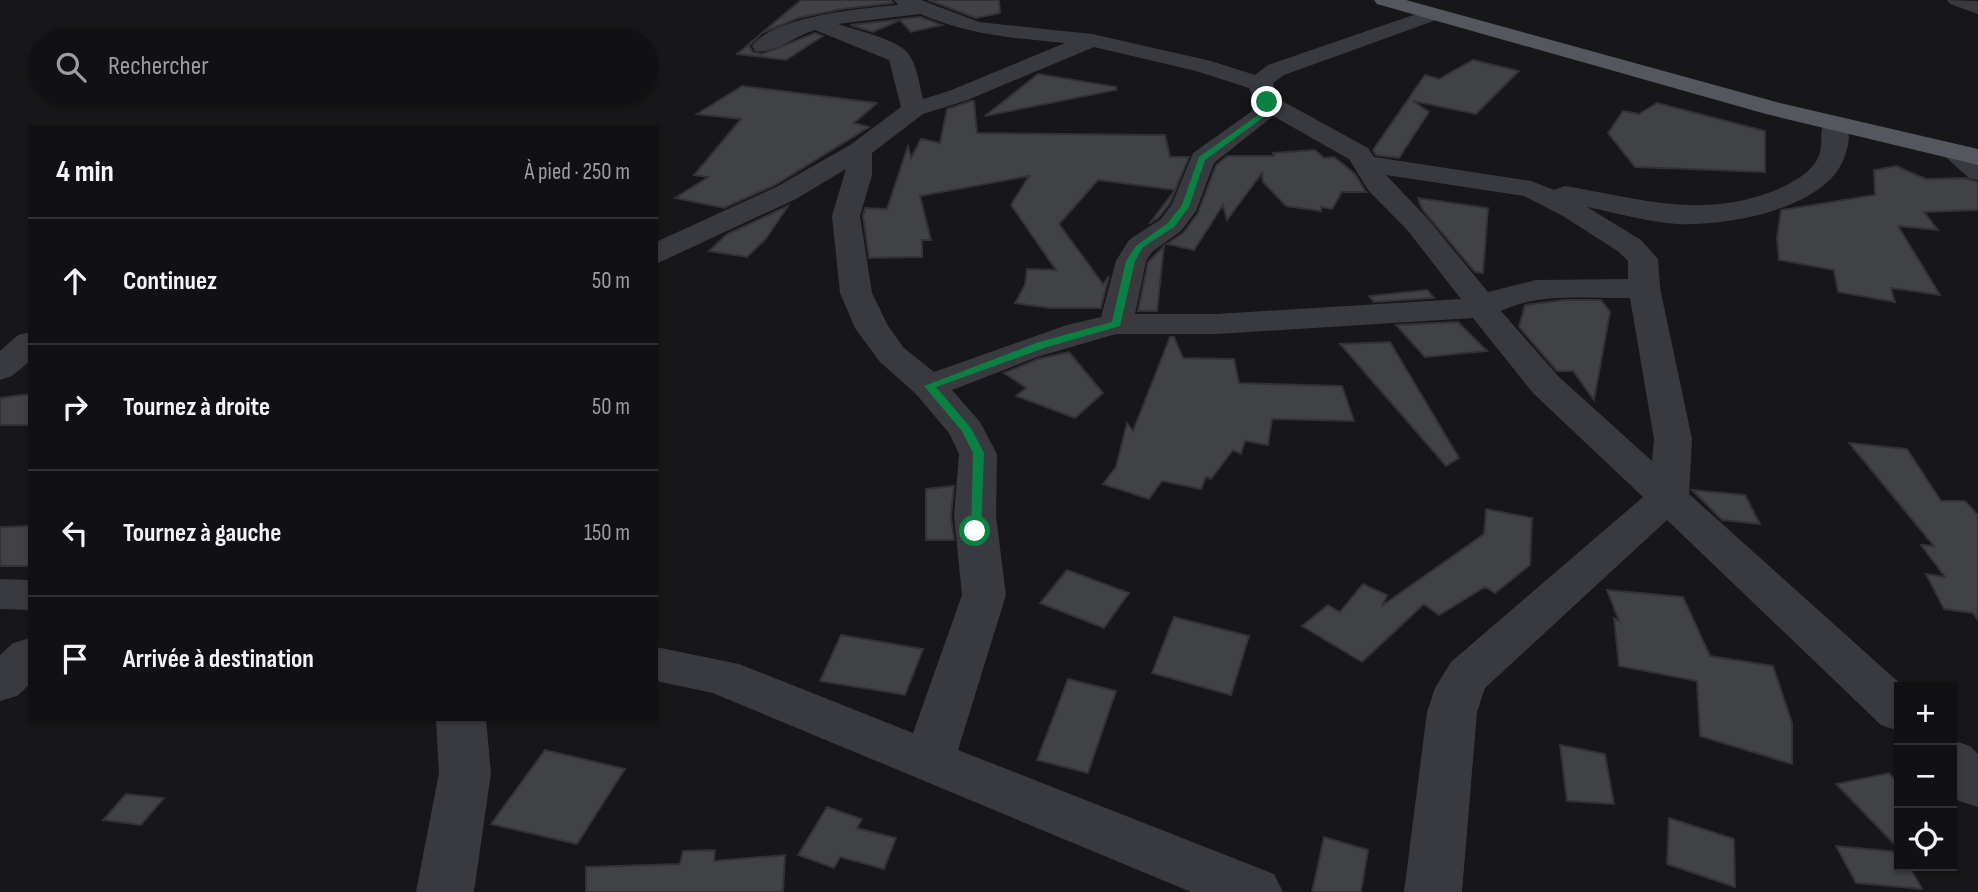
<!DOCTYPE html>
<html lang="fr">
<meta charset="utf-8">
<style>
:root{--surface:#111113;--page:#1a1a1c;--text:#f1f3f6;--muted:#9c9da0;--line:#303133}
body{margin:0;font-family:"Sofia Sans Condensed",sans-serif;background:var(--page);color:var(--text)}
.controls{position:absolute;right:21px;bottom:21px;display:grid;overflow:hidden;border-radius:0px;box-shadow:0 2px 5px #0004}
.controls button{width:63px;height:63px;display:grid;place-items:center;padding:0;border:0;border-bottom:2px solid var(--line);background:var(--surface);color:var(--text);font:35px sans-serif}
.stop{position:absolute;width:21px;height:21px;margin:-16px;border:5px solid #0b8043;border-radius:50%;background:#fff}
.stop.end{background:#0b8043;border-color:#fff;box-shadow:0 2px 7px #0008}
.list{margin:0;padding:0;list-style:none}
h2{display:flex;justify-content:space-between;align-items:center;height:91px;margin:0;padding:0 28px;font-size:30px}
h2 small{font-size:23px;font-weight:400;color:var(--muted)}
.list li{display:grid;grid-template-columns:46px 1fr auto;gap:21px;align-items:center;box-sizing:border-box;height:126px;padding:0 28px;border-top:2px solid var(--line)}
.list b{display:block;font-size:26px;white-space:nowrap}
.list em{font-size:23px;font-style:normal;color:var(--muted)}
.icon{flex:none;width:38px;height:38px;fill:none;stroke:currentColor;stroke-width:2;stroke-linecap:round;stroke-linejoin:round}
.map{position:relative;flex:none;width:1978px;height:892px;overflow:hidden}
.search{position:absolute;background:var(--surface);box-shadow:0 2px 5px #0004;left:28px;top:28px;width:630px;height:77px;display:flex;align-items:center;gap:18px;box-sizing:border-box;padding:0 24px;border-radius:38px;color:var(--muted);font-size:26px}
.panel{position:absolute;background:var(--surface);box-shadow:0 2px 5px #0004;left:28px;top:126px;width:630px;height:595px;border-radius:0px}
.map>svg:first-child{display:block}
.building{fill:#414246;stroke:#313136;stroke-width:2}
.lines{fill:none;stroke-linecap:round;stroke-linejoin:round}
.street{fill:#383a3f;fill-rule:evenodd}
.primary{fill:#54575e;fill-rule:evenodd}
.route{fill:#0b8043}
</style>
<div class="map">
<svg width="1978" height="892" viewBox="0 0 1978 892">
<rect width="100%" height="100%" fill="#171719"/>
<path class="building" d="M801,0H891L893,3L842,9L798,18L762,33L749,46L753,52L762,54L815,33L823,36L786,60L737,54Z
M928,0H999L1000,13L976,18Z
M920,17L942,25L911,32L900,20L873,32L850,25Z
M1473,60L1519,71L1476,114L1413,101L1429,112L1399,158L1376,155L1373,150L1425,75L1439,79Z
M1038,74L1116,87V90L985,116Z
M742,86L877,103L854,123L869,127L775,185L724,208L675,198L708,177L694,175L741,119L697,114Z
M971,101H974L977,133L1165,135L1170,157H1189L1170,203L1159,217L1149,224L1175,190L1098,180L1059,224L1103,284L1109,276L1101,308H1050L1015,303L1025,285L1027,269L1056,270L1011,205L1029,176L920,196L931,240H922V257L869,258L863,216L865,208L887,209L908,146L911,158L921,139L940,143L947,109Z
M1657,103L1765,131V172L1635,167L1608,133L1623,111L1639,114Z
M1315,150L1324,158L1334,157L1355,174L1366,192H1342L1332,209L1321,207V211L1286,206L1263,182L1262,173L1227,220L1223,205L1194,250L1167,244L1183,233L1198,213L1216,165L1227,156H1274L1273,153Z
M1896,166L1926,179L1965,178L1978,182V210L1924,212L1938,230L1898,226L1940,295L1891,288L1895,302L1838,292L1834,270L1779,260L1777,238L1781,210L1875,195L1874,170Z
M1418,198L1488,208L1483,273L1475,272L1422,209Z
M788,206L765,240L747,257L709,251L727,234Z
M1164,246L1157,311H1138L1148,262Z
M1427,290L1434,298L1374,302L1369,296Z
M1564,300H1601L1610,312L1594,400L1573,371H1557L1519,327L1525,305Z
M1458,322L1487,351L1425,357L1396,325Z
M1170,337H1174L1183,358L1234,359L1239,383L1342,386L1354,421L1272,419L1268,445L1245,441L1241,454L1233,450L1211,479L1206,477L1201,489L1162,481L1149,499L1103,484L1116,467L1127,423L1133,431Z
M1390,342L1459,458L1446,466L1340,344Z
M1069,352L1103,393L1075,418L1016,396L1026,388L1004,373L1038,359Z
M30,394V425H0V398Z
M1849,443L1907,449L1941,501H1965L1978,515V620L1973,613L1944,609L1926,574L1945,577L1921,545L1934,546Z
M954,486L951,516L954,540H926V489Z
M1692,490L1745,495L1760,524L1722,520Z
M1486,509L1532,518L1530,565L1495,593L1485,587L1439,615L1424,604L1362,662L1302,626L1328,605L1340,612L1363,584L1387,595L1383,605L1484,534Z
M30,526V566H0V527Z
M1067,570L1129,593L1104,628L1040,603Z
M1607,590L1683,597L1710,656L1773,666L1792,723V764L1700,736L1697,681L1619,666L1614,618L1619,621Z
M1174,617L1249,636L1231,695L1152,673Z
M841,635L923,649L905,695L820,681Z
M1068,679L1116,691L1088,773L1037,760Z
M1560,745L1605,754L1614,804L1567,801Z
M545,750L625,769L577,844L491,824Z
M1889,773L1899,783V849L1836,784Z
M126,794L164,798L141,825L103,820Z
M827,807L862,819L857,828L896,838L884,869L840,857L834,868L798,855Z
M1669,818L1734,839L1735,887L1667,864Z
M1324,837L1368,850L1361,892H1312Z
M1836,846L1899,852V866H1909L1922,889L1856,883Z
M715,850L714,861L785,855L783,892H586V867L680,864L683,851Z"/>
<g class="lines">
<path class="street" d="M894,0H921L979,22L1092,34L1211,61L1255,75L1268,65L1425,11H1439L1442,15L1439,19L1284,75L1273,83L1275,97L1368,148L1374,157L1531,181L1554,190L1565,186C1638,198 1698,219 1771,192C1786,186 1805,177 1815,163C1826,149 1817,131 1826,118L1835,116L1844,118C1853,131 1848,150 1842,163C1818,211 1724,226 1677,224C1647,222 1617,213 1587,207L1641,240L1658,259L1660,288L1692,439L1689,494L1904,687H1899V731L1881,725L1667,520L1485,688L1477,712L1462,892H1404L1427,712L1435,688L1451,662L1643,497L1533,393L1473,318L1217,334H1116L1037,357L952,390L980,422L997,454L996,516L1006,595L958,750L1274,874L1283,892H1191L713,693L656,681V647L739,664L913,733L962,595L954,516L959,454L949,433L916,394L880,362L855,328L840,293L832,216L846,169L796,199L656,264V242L776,187L850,145L901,107L889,60L815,30C797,35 772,55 755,51L752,46C773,16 864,8 898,5ZM920,14C969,35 1013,38 1065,43L949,91L923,99C919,83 917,63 906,51C894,39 856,30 838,24ZM1094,47L1196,71L1249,88L1255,102L1251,112L1193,153L1172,204L1161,219L1129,240L1116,261L1101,317L1067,325L934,372L904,348L888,326L872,293L860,216L872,175V153L923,114L965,101ZM1273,116L1349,159L1368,190L1408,231L1461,299L1217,314H1135L1146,261L1152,252L1181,231L1196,211L1214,163ZM1386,175L1524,196L1563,216L1619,252L1628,261V279L1536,280L1488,292L1428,219ZM1630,298L1654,439L1652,461L1559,377L1501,311C1539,292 1588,299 1630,298Z
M1947,0L1978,1V14L1950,4Z
M1953,144L1962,146L1978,159V180L1969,178L1940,152L1944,146Z
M30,332V361L12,376L0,380V351L18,335Z
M0,579L30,580V610L0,609Z
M30,638V684L17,696L0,701V655L13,643Z
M436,719H486L491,773L474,892H416L439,773Z
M1952,740L1970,746L1978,754V807L1959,801L1952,794Z"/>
<path class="primary" d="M1374,0H1406L1780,103L1978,149V165L1766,114L1377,4Z"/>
</g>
<path class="route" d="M1265,100L1271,102L1264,117L1205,160L1189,207L1174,227L1143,247L1135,261L1120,326L1047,347L936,387L971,428L984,453L981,531L975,535L971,533L973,453L962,431L924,386L1039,342L1112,322L1126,261L1136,246L1168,223L1182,205L1199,157L1258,115Z"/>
</svg>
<div class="controls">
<button>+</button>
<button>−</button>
<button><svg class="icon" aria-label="locate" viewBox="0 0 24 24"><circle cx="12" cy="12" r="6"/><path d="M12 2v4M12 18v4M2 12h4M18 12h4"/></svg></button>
</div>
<div class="stop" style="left:975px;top:531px"></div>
<div class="stop end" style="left:1267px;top:102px"></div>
<div class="search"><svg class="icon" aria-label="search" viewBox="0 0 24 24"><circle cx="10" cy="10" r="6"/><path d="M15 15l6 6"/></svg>Rechercher</div>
<section class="panel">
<h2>4 min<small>À pied · 250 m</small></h2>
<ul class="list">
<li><svg class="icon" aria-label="ahead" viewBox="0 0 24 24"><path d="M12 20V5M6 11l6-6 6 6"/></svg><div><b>Continuez</b></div><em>50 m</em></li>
<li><svg class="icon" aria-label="right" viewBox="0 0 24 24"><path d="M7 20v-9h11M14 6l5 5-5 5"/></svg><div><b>Tournez à droite</b></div><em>50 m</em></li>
<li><svg class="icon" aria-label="left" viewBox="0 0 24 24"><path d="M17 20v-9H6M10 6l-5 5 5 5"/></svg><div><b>Tournez à gauche</b></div><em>150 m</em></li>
<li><svg class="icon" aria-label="arrive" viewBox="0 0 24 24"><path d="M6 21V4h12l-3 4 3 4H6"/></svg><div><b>Arrivée à destination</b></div></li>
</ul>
</section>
</div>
